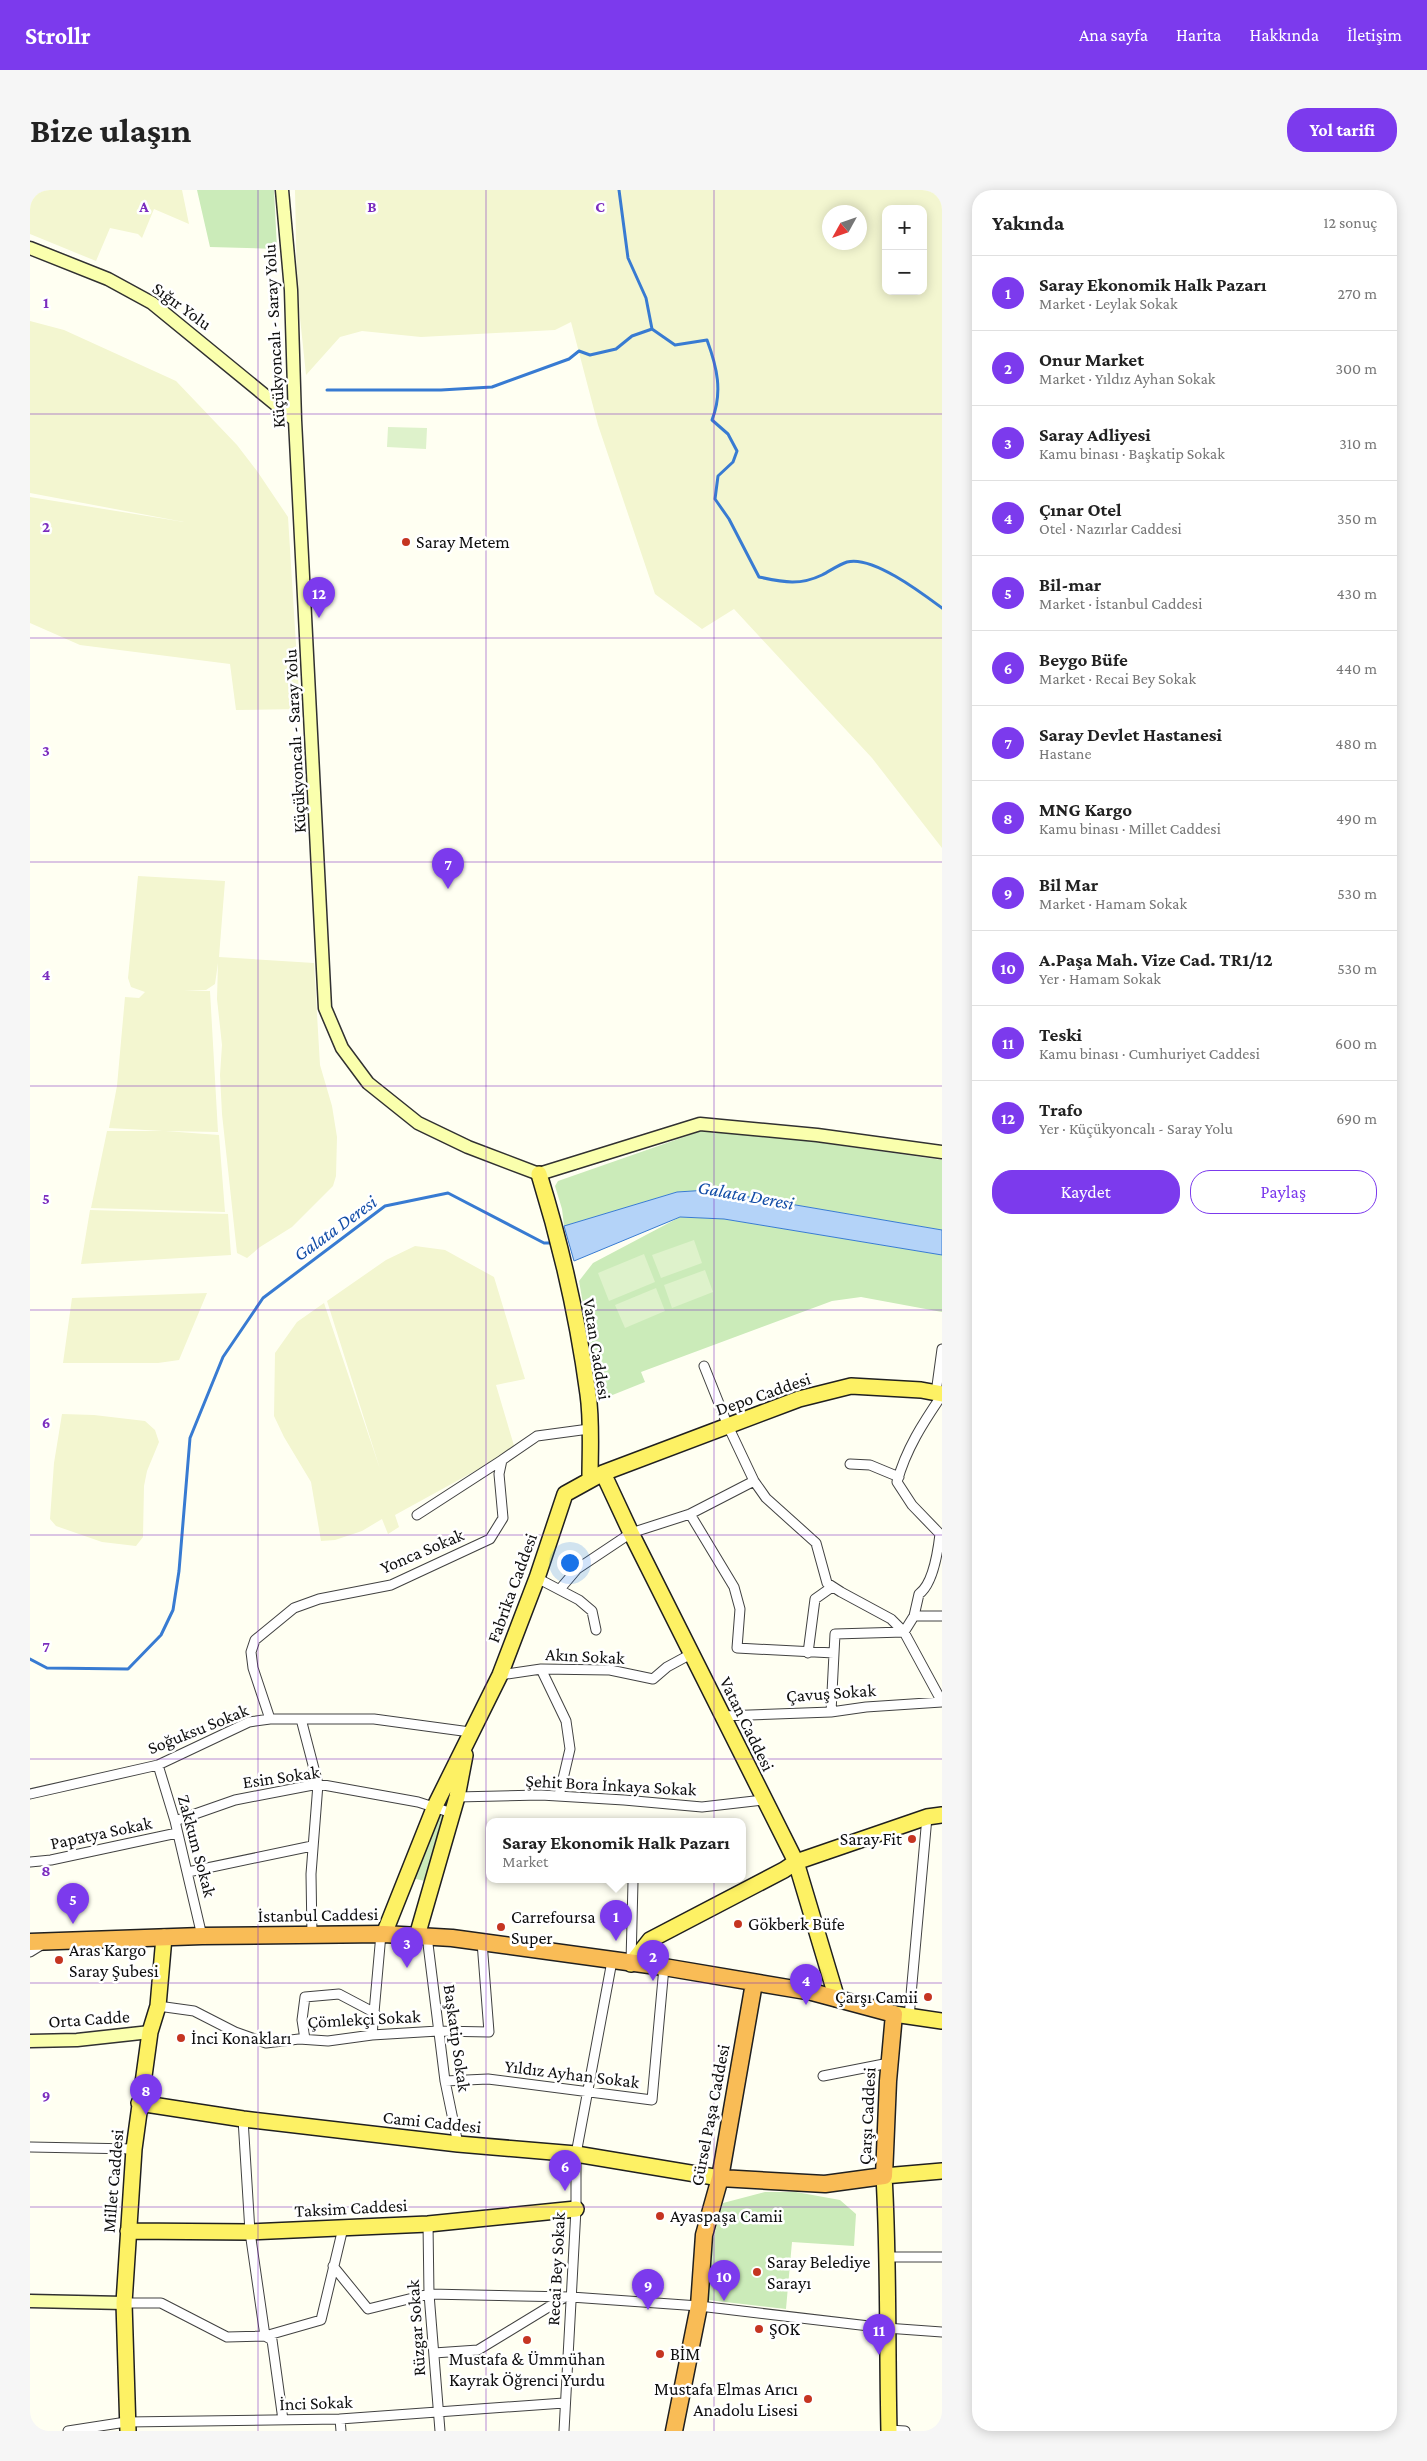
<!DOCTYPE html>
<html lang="tr">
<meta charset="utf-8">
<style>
:root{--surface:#fff;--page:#f6f6f6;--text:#222;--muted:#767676;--line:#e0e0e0;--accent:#7c3aed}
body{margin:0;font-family:"Crimson Pro",serif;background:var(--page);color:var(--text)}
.controls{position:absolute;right:15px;top:15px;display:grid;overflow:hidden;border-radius:10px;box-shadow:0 2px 12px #0003}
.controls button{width:45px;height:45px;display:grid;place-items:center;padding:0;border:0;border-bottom:1px solid var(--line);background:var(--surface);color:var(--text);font:25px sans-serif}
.compass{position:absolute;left:792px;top:15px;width:45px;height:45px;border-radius:50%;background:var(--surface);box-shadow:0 2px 12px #0003;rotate:230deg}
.you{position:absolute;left:539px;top:1372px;width:18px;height:18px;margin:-12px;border:4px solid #fff;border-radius:50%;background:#1a73e8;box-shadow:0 0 0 8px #1a73e833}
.badge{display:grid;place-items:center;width:32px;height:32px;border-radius:50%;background:var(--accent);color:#fff;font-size:16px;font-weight:700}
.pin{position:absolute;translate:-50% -41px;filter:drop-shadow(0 1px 2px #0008)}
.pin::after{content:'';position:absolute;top:26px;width:18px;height:15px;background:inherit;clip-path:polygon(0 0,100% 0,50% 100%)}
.popup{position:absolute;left:456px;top:1628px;width:260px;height:65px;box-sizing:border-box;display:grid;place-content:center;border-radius:10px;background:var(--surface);filter:drop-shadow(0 1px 4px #0005);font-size:16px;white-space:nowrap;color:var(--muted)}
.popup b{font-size:19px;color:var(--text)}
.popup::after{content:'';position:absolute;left:50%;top:100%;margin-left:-10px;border:10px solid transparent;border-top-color:var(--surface)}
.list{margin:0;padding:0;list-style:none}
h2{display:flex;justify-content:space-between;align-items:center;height:65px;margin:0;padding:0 20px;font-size:21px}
h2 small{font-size:16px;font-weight:400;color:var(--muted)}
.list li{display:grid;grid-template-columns:32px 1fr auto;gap:15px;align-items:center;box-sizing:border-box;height:75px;padding:0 20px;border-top:1px solid var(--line)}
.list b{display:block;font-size:19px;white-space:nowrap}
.list p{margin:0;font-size:16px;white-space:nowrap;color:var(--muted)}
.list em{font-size:16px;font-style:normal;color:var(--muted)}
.actions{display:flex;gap:10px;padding:15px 20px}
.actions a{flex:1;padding:11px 0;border:1px solid var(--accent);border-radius:20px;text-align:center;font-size:18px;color:var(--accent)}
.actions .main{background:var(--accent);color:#fff}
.map{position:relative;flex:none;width:912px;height:2241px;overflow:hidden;border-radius:20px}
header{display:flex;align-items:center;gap:30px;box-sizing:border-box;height:70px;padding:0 25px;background:var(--accent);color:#fff}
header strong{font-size:24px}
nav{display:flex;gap:28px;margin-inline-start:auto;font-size:18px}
.intro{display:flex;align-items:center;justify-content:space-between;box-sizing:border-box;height:120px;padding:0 30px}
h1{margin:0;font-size:35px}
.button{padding:12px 22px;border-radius:20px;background:var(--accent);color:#fff;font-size:18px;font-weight:700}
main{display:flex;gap:30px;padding:0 30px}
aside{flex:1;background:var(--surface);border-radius:20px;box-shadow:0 2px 12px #0003}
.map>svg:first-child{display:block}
.farmland{fill:#f3f6d0;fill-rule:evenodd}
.green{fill:#cbebb9}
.pitch{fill:#def2cb}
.water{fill:#b4d3f8;stroke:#387bd2}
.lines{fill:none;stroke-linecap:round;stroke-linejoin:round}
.stream{stroke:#387bd2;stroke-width:3}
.street-casing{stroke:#424242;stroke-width:11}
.secondary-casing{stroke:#313131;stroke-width:15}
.primary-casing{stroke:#202020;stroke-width:18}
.highway-casing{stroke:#202020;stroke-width:19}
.street{stroke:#fff;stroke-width:9}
.secondary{stroke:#faffad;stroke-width:12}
.primary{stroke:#fdf164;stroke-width:15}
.highway{stroke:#f9bc56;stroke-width:16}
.grid{fill:none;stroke:#7b2cbf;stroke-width:1;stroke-opacity:0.55}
.poi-dot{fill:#c53521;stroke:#fff;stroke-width:2}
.labels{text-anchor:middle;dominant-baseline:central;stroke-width:5;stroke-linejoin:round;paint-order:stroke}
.street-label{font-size:18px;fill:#0f0f0f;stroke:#fff}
.poi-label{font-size:18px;fill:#0f0f0f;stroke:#fff;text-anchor:start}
.water-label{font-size:19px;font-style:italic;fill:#134da7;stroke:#fff}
.grid-label{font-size:16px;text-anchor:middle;font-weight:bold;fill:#7b2cbf;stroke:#fff;stroke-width:5;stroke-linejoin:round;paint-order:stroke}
</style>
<header>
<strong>Strollr</strong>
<nav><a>Ana sayfa</a><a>Harita</a><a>Hakkında</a><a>İletişim</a></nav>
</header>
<div class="intro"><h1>Bize ulaşın</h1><a class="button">Yol tarifi</a></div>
<main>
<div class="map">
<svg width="912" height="2241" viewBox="0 0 912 2241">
<rect width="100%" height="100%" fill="#fffff2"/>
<path class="farmland" d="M0,0H152L159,34L124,19L112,48L108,44L80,38L66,71L0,44Z
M265,0H912V658L842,568L704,419L672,439L625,404L568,235L541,132L525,140L391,147L332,141L310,147L276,185L267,99ZM856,19H893V101H856ZM799,22H829V52H799Z
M0,131L34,140L146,191L207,255L227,281L258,327L270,519L206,520L200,474L50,455L0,433V307L154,332L0,303Z
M108,686L195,691L189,767L284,773L290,875L302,916L307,947L306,986L303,996L262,1037L230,1057L217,1068L207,1063L192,924L190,885L192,855L187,809L188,773L185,794L176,800L154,801H180L188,942L135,941L189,945L195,1022L61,1018L77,941H133L79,938L87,896L95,807L109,808L115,802L101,797L98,788Z
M60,1020L198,1024L201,1065L51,1074Z
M385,1056L415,1060L464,1087L495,1189L466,1195L485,1259L365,1325L369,1337L358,1344L352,1329L332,1341L305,1350L291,1351L281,1292L254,1247L244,1226L245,1163L267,1132L294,1113L350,1279L297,1111L356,1070Z
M177,1103L149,1170L128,1173H33L42,1108Z
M32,1224L64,1225L115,1231L125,1240L129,1252L117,1281L114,1296L113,1347L106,1356L72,1352L26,1336L20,1329L24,1273Z"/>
<path class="green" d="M167,0H244L247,59L180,57Z
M674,940L736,945L912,970V1040L678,1000L647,1002L534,1036L532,1019L525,996L528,991Z
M650,1027L694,1029L912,1065V1122L831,1107L802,1111L611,1182L615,1192L570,1210L549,1091L563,1073Z
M409,1624L417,1627L399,1692L382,1688Z
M735,2002H766L810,2010L826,2024L824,2056L762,2052L756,2119L678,2110L683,2049L693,2013Z"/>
<path class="pitch" d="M358,237L397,238L396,259L357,257Z
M664,1050L672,1073L631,1088L622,1065Z
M614,1064L625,1092L579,1111L568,1083Z
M675,1080L683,1102L642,1118L634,1095Z
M626,1098L635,1121L595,1138L585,1115Z"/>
<path class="water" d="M678,1000L912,1040V1065L694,1029L650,1027L544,1071L534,1036L647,1002Z"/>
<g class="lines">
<path class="stream" d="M589,0L598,68L616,108L622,139
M297,200H411L462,197L539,169L549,161L560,165L586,159L602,146L622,139L645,155L677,150C687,177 693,202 682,230L698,244L707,261L703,272L688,286L685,309L699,329L729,387C753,392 769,396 792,385C800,381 808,375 817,372C842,365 892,403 912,418
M0,1469L17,1478L98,1479L131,1445L143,1420L149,1381L160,1248L193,1167L233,1108L355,1016L418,1003L514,1053H524"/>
<defs>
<path id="street" d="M674,1176L698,1236L724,1291L736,1308L786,1353L797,1393L811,1402L861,1429L874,1442L912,1512
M906,1203L912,1159
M820,1274L840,1275L869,1287
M660,1324L704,1397L710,1419L707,1458L804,1463
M387,1325L472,1270
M507,1388L549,1410L562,1421L566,1440
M530,1399L547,1379L601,1343L660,1324L724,1291
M884,1426L889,1404C903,1394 908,1361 910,1344L882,1315L867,1292C876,1259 893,1233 912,1205
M778,1463L785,1409L802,1397
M511,1479L536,1531L540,1559L529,1606
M470,1485L511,1479L580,1480L623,1489L637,1477L661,1464
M801,1522L805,1444L874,1442L884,1426H912
M692,1526L801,1522L836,1517L912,1512
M240,1529L223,1478L221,1462L225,1450L264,1418L289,1409L361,1395L460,1349L473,1328L469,1284L472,1270L507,1246L559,1239
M271,1529L288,1594L281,1684L282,1745
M128,1575L145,1631L172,1746
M0,1604L128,1575L219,1532L240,1529H344L440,1542
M427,1607L511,1605L594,1610L672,1617L733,1610
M145,1631L205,1610L288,1594L388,1612L422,1623
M0,1672L21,1670L147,1643
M158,1682L282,1656
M397,1746L415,1891L428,1954
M0,1762L13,1754
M601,1772L603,1692
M128,1816L164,1821L205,1842L236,1853L269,1849L298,1851L342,1845L408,1841L459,1842L452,1752
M879,1827L897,1627
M342,1845L351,1744
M275,1849L272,1830L275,1807L309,1804L345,1823
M793,1886L859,1873
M415,1891L458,1889L622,1910L634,1777
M213,1929L220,2042L235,2146L242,2150L253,2230
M0,1957L104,1959
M398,2034L399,2104L410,2241
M858,2067H912
M303,2076L338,2119L399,2104L541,2107L669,2116L856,2138L912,2142
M94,2113H131L197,2147L235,2146L291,2130L313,2038
M404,2163L448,2160L535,2107
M310,2229L311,2241
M859,2240L875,2241
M38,2241L96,2232L310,2229L534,2213
M534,2241L546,2019V1964L582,1771"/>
<path id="secondary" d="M252,0L261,100L265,230L295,818L312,858L338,893L388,933L438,957L509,984L670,934L787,945L912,962
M0,58L78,89L122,113L265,230
M0,1851L47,1850L120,1842
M0,2111L94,2113"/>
<path id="primary" d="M509,984C531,1055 548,1130 558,1204C562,1232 560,1261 560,1288
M573,1283L601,1343L766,1672L807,1809
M354,1744L405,1616L470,1485L507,1388L535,1304L573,1283L769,1209L821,1196L891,1200L912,1204
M387,1746L427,1607L435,1565
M601,1774L620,1750L754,1680L766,1672L897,1627L912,1625
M864,1824L912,1831
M109,1913L213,1929L428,1954L546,1964L690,1988
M98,2041L220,2042L398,2034L546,2019
M98,2241L94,2113L104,1959L120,1842L128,1816L134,1747
M859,2241C857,2156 859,2071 854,1986L912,1981"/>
<path id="highway" d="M0,1752L172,1746L354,1744L422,1748L634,1777L782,1802L864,1824L858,1891L854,1986L795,1994L690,1988
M644,2241L669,2116L674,2045L690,1988L724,1793"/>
</defs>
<use href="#street" class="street-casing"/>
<use href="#secondary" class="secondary-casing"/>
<use href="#primary" class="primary-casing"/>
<use href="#highway" class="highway-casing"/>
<use href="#street" class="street"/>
<use href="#secondary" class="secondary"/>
<use href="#primary" class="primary"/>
<use href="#highway" class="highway"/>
</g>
<path class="grid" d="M228,0V2241M456,0V2241M684,0V2241M0,224H912M0,448H912M0,672H912M0,896H912M0,1120H912M0,1345H912M0,1569H912M0,1793H912M0,2017H912"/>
<g class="poi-dot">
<circle cx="376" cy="352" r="5"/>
<circle cx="882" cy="1649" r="5"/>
<circle cx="708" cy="1734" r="5"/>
<circle cx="471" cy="1737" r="5"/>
<circle cx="29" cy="1770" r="5"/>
<circle cx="898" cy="1807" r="5"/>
<circle cx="151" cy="1848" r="5"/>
<circle cx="630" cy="2026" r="5"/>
<circle cx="727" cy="2082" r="5"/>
<circle cx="729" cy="2139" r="5"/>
<circle cx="497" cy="2150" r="5"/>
<circle cx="630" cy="2164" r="5"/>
<circle cx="778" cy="2209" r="5"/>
</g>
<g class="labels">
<g class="street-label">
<text transform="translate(152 116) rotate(36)">Sığır Yolu</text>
<text transform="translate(244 146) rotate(-93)">Küçükyoncalı - Saray Yolu</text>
<text transform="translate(265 551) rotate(-93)">Küçükyoncalı - Saray Yolu</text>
<text transform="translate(567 1159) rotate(81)">Vatan Caddesi</text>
<text transform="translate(733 1204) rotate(-19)">Depo Caddesi</text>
<text transform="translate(392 1361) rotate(-23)">Yonca Sokak</text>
<text transform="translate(482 1398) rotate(-70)">Fabrika Caddesi</text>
<text transform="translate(555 1466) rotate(3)">Akın Sokak</text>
<text transform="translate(801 1503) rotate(-4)">Çavuş Sokak</text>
<text transform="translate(717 1534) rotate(64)">Vatan Caddesi</text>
<text transform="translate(168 1539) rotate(-22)">Soğuksu Sokak</text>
<text transform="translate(251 1587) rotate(-8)">Esin Sokak</text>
<text transform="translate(581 1595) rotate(3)">Şehit Bora İnkaya Sokak</text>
<text transform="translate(71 1643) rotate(-12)">Papatya Sokak</text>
<text transform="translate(167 1656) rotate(75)">Zakkum Sokak</text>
<text transform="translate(288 1725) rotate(-1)">İstanbul Caddesi</text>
<text transform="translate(59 1829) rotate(-4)">Orta Cadde</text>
<text transform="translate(334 1829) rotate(-3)">Çömlekçi Sokak</text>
<text transform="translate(427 1848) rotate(82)">Başkatip Sokak</text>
<text transform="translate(542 1884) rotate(7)">Yıldız Ayhan Sokak</text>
<text transform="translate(680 1925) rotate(-79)">Gürsel Paşa Caddesi</text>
<text transform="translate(837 1926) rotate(-87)">Çarşı Caddesi</text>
<text transform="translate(402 1932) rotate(6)">Cami Caddesi</text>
<text transform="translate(83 1991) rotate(-85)">Millet Caddesi</text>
<text transform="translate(321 2018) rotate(-3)">Taksim Caddesi</text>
<text transform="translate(526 2079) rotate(-87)">Recai Bey Sokak</text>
<text transform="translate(386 2138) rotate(-94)">Rüzgar Sokak</text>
<text transform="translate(286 2213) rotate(-2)">İnci Sokak</text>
</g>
<g class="poi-label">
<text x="386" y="352">Saray Metem</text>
<text x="872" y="1649" text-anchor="end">Saray Fit</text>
<text x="481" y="1727">Carrefoursa<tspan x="481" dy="21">Super</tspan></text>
<text x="718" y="1734">Gökberk Büfe</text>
<text x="39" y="1760">Aras Kargo<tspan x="39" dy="21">Saray Şubesi</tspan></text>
<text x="888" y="1807" text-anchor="end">Çarşı Camii</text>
<text x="161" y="1848">İnci Konakları</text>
<text x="640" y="2026">Ayaspaşa Camii</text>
<text x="737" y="2072">Saray Belediye<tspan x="737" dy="21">Sarayı</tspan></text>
<text x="739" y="2139">ŞOK</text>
<text x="640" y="2164">BİM</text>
<text x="497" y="2169" text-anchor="middle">Mustafa &amp; Ümmühan<tspan x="497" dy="21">Kayrak Öğrenci Yurdu</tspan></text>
<text x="768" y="2199" text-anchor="end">Mustafa Elmas Arıcı<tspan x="768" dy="21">Anadolu Lisesi</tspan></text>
</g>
<g class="water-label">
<text transform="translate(716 1005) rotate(10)">Galata Deresi</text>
<text transform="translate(305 1038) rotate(-36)">Galata Deresi</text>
</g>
</g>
<g class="grid-label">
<text x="114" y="22">A</text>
<text x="342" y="22">B</text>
<text x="570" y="22">C</text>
<text x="16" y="118">1</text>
<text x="16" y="342">2</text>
<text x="16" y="566">3</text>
<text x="16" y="790">4</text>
<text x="16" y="1014">5</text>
<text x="16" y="1238">6</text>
<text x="16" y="1462">7</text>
<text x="16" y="1686">8</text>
<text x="16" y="1911">9</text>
</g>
</svg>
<div class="controls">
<button>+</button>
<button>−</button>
</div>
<svg class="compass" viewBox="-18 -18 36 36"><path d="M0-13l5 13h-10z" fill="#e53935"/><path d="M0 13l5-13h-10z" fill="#767676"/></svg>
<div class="you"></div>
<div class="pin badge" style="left:586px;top:1751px">1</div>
<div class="popup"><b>Saray Ekonomik Halk Pazarı</b>Market</div>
<div class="pin badge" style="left:623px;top:1791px">2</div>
<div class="pin badge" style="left:377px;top:1778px">3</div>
<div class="pin badge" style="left:776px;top:1815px">4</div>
<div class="pin badge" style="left:43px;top:1734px">5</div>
<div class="pin badge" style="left:535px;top:2001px">6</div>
<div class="pin badge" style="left:418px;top:699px">7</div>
<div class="pin badge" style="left:116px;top:1925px">8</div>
<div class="pin badge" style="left:618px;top:2120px">9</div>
<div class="pin badge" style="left:694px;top:2111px">10</div>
<div class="pin badge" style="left:849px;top:2165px">11</div>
<div class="pin badge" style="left:289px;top:428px">12</div>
</div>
<aside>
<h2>Yakında<small>12 sonuç</small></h2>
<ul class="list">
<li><span class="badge">1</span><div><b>Saray Ekonomik Halk Pazarı</b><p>Market · Leylak Sokak</p></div><em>270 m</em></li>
<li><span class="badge">2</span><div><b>Onur Market</b><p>Market · Yıldız Ayhan Sokak</p></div><em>300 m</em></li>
<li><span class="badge">3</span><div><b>Saray Adliyesi</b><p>Kamu binası · Başkatip Sokak</p></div><em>310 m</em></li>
<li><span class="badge">4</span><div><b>Çınar Otel</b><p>Otel · Nazırlar Caddesi</p></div><em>350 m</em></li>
<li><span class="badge">5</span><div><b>Bil-mar</b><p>Market · İstanbul Caddesi</p></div><em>430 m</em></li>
<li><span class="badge">6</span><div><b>Beygo Büfe</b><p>Market · Recai Bey Sokak</p></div><em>440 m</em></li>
<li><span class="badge">7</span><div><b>Saray Devlet Hastanesi</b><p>Hastane</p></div><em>480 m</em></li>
<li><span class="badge">8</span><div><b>MNG Kargo</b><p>Kamu binası · Millet Caddesi</p></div><em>490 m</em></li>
<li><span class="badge">9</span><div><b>Bil Mar</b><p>Market · Hamam Sokak</p></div><em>530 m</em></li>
<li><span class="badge">10</span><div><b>A.Paşa Mah. Vize Cad. TR1/12</b><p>Yer · Hamam Sokak</p></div><em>530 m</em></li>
<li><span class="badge">11</span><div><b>Teski</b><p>Kamu binası · Cumhuriyet Caddesi</p></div><em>600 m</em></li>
<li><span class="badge">12</span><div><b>Trafo</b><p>Yer · Küçükyoncalı - Saray Yolu</p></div><em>690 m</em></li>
</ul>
<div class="actions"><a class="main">Kaydet</a><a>Paylaş</a></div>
</aside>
</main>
